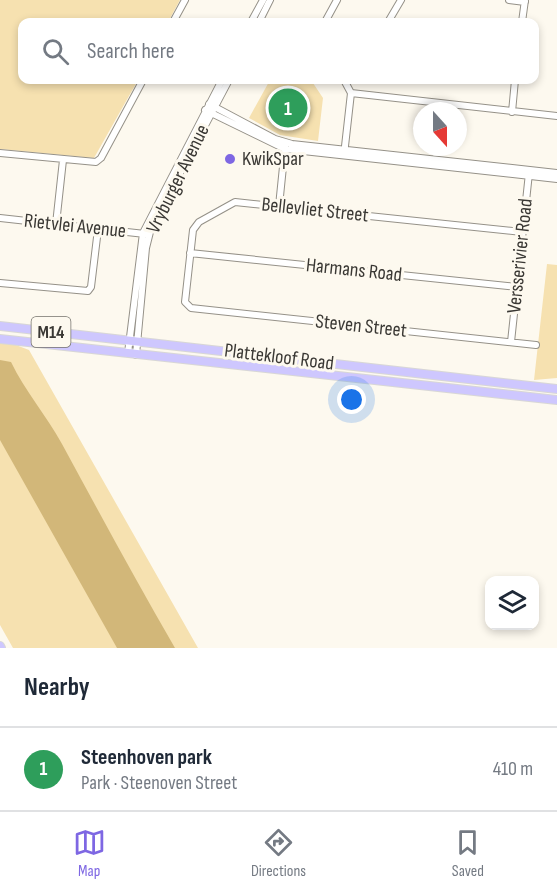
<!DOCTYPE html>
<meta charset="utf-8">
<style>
:root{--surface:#fff;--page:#f6f6f7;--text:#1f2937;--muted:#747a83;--line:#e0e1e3;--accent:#7e67e3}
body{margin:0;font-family:"Sofia Sans Condensed",sans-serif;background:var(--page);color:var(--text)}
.controls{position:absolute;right:18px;bottom:18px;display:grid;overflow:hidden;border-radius:12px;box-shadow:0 3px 9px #0003}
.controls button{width:54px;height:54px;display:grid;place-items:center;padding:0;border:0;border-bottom:2px solid var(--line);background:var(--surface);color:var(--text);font:30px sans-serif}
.compass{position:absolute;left:413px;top:102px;width:54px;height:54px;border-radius:50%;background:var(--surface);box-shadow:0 3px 9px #0003;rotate:159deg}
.you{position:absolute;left:352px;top:400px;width:21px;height:21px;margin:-15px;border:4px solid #fff;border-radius:50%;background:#1a73e8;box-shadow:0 0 0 9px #1a73e833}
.badge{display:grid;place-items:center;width:39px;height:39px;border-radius:50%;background:var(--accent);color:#fff;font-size:20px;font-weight:700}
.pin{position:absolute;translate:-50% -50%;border:3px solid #fff;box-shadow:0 2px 6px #0006}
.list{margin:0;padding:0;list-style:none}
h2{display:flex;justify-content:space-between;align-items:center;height:78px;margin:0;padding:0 24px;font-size:26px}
h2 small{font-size:20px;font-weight:400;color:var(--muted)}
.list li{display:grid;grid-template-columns:39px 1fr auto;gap:18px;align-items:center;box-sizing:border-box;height:84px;padding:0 24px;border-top:2px solid var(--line)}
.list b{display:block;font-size:22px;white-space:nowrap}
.list p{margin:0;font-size:20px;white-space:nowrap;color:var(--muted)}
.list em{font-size:20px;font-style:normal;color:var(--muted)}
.icon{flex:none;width:33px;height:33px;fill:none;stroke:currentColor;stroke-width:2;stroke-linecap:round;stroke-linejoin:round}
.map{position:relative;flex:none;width:557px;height:648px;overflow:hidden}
.search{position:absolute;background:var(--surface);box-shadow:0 3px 9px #0003;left:18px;right:18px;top:18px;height:66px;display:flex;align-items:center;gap:15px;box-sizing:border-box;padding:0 21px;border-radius:12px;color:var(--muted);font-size:22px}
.sheet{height:162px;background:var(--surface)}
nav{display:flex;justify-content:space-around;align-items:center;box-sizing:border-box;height:84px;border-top:2px solid var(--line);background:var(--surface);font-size:16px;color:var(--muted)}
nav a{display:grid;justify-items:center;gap:3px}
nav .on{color:var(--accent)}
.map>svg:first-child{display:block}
.green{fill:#f6e1b0}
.forest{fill:#d2b779}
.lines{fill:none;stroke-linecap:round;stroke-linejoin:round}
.minor-casing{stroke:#959188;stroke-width:8}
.major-casing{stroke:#d8d7d6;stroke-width:10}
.minor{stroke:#fff;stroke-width:6}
.major{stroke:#cec7fe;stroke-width:8}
.poi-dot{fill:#7e67e3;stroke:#fdf9ef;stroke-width:2}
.labels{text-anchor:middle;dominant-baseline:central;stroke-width:6;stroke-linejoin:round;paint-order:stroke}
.shield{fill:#fdf9ef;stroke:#74726c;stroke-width:1.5}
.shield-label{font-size:18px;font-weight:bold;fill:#3a3834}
.poi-label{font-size:20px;fill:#3a3834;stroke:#fdf9ef;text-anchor:start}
.street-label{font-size:20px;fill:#3a3834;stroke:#fdf9ef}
</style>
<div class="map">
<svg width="557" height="648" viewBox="0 0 557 648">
<rect width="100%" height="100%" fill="#fdf9ef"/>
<path class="green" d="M0,0H180L168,22H22V80H138L94,158L0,149Z
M270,80H311L323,98L318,141L280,135L249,118Z
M547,264L557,265V378L534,380Z
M0,339L29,350L198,648H13L0,625Z"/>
<path class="forest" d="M0,360L11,362C25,391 46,415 62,444C99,512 136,581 175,648H117L0,440Z"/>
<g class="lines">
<defs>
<path id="minor" d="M509,0L525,2
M173,22L185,0
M251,22L263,0
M259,22L270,0
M325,22L337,0
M388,22L401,0
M522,22L525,0
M344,80L351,93L344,155
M351,93L557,116
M209,104L275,139L292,144L557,173
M205,110L285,149L557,179
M512,112L515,80
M0,153L96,162L101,158L143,80
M279,206L285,147
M0,218L145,234
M56,224L63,160
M522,232L235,202L199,222L193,230L185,302L191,308L536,345
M190,253L517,287
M0,283L88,291L91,287L98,229
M511,342L529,173
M128,353L143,233L222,80
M136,355L146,248L151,228L229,80"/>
<path id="major" d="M0,326L557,389
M0,339L557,400
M0,646L1,648"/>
</defs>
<use href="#minor" class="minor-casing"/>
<use href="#major" class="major-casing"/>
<use href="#minor" class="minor"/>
<use href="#major" class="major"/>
</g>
<circle class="poi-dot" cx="230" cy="159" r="6"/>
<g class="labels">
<rect class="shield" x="31.5" y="317" width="39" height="30" rx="4.5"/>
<g class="shield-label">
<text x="51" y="332">M14</text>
</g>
<g class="poi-label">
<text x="242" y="159">KwikSpar</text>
</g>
<g class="street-label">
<text transform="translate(178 179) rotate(-64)">Vryburger Avenue</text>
<text transform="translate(315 210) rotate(6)">Bellevliet Street</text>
<text transform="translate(75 226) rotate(6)">Rietvlei Avenue</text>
<text transform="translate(520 256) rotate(-84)">Versserivier Road</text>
<text transform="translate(354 270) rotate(6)">Harmans Road</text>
<text transform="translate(361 326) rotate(6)">Steven Street</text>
<text transform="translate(279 357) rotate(7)">Plattekloof Road</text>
</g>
</g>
</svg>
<div class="controls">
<button><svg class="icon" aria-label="layers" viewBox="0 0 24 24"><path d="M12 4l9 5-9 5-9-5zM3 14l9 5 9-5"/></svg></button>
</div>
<svg class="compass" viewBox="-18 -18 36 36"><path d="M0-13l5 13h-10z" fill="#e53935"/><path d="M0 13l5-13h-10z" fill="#747a83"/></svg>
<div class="you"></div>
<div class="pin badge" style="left:288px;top:108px;background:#2e9e5b">1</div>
<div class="search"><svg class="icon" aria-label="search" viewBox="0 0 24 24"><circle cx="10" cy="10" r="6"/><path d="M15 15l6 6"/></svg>Search here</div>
</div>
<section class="sheet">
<h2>Nearby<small></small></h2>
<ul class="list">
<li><span class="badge" style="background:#2e9e5b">1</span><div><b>Steenhoven park</b><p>Park · Steenoven Street</p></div><em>410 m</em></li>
</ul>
</section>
<nav>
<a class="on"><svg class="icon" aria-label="map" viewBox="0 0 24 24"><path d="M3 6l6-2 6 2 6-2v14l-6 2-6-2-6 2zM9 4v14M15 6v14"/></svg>Map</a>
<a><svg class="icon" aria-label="directions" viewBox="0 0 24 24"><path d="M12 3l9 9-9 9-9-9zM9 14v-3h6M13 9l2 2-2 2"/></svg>Directions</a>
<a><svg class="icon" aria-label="saved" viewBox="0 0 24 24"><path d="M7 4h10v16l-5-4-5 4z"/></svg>Saved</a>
</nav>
